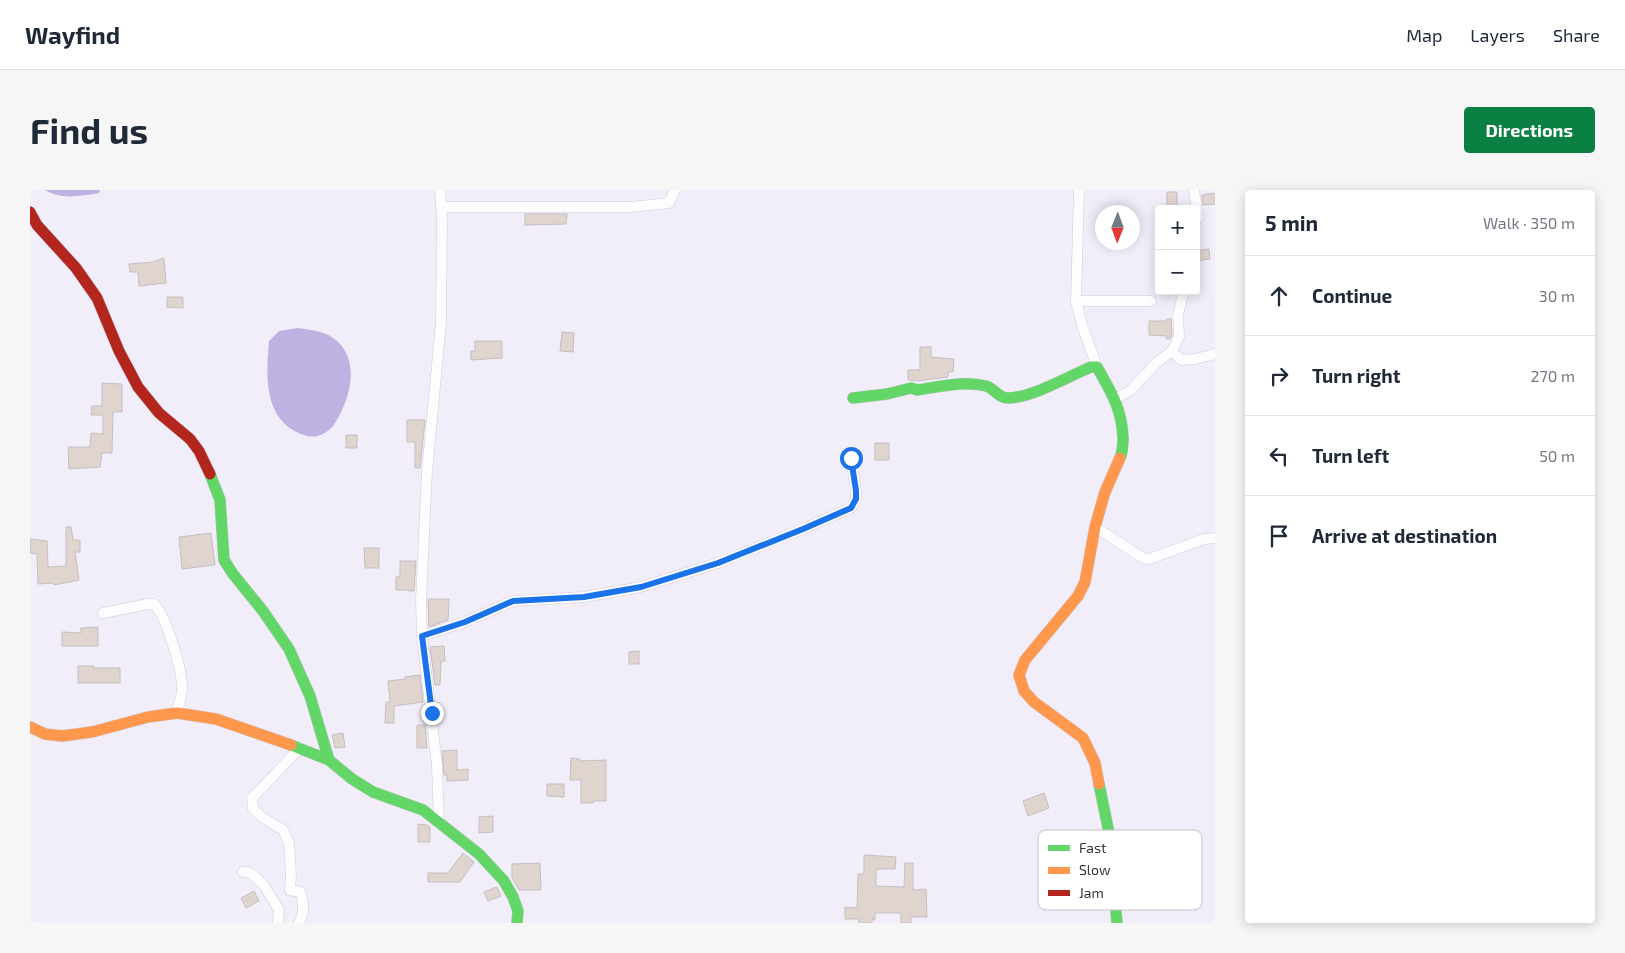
<!DOCTYPE html>
<meta charset="utf-8">
<style>
:root{--surface:#fff;--page:#f6f6f7;--text:#1f2937;--muted:#747a83;--line:#e0e1e3;--accent:#0b8043}
body{margin:0;font-family:"Exo 2",sans-serif;background:var(--page);color:var(--text)}
.controls{position:absolute;right:15px;top:15px;display:grid;overflow:hidden;border-radius:5px;box-shadow:0 2px 12px #0003}
.controls button{width:45px;height:45px;display:grid;place-items:center;padding:0;border:0;border-bottom:1px solid var(--line);background:var(--surface);color:var(--text);font:25px sans-serif}
.compass{position:absolute;left:1065px;top:15px;width:45px;height:45px;border-radius:50%;background:var(--surface);box-shadow:0 2px 12px #0003;rotate:181deg}
.stop{position:absolute;width:15px;height:15px;margin:-11px;border:4px solid #1a73e8;border-radius:50%;background:#fff}
.stop.end{background:#1a73e8;border-color:#fff;box-shadow:0 1px 5px #0008}
.list{margin:0;padding:0;list-style:none}
h2{display:flex;justify-content:space-between;align-items:center;height:65px;margin:0;padding:0 20px;font-size:21px}
h2 small{font-size:16px;font-weight:400;color:var(--muted)}
.list li{display:grid;grid-template-columns:32px 1fr auto;gap:15px;align-items:center;box-sizing:border-box;height:80px;padding:0 20px;border-top:1px solid var(--line)}
.list b{display:block;font-size:19px;white-space:nowrap}
.list em{font-size:16px;font-style:normal;color:var(--muted)}
.icon{flex:none;width:28px;height:28px;fill:none;stroke:currentColor;stroke-width:2;stroke-linecap:round;stroke-linejoin:round}
.map{position:relative;flex:none;width:1185px;height:733px;overflow:hidden;border-radius:5px}
header{display:flex;align-items:center;gap:30px;box-sizing:border-box;height:70px;padding:0 25px;background:var(--surface);border-bottom:1px solid var(--line)}
header strong{font-size:24px}
nav{display:flex;gap:28px;margin-inline-start:auto;font-size:18px}
.intro{display:flex;align-items:center;justify-content:space-between;box-sizing:border-box;height:120px;padding:0 30px}
h1{margin:0;font-size:35px}
.button{padding:12px 22px;border-radius:5px;background:var(--accent);color:#fff;font-size:18px;font-weight:700}
main{display:flex;gap:30px;padding:0 30px}
aside{flex:1;background:var(--surface);border-radius:5px;box-shadow:0 2px 12px #0003}
.map>svg:first-child{display:block}
.water{fill:#bfb1e2}
.building{fill:#e0d4cf;stroke:#c4bfc1}
.lines{fill:none;stroke-linecap:round;stroke-linejoin:round}
.street-casing{stroke:#cfccd7;stroke-width:11}
.fast-casing{stroke:#cfccd7;stroke-width:12}
.slow-casing{stroke:#cfccd7;stroke-width:12}
.jam-casing{stroke:#cfccd7;stroke-width:12}
.street{stroke:#fdfcfe;stroke-width:10}
.fast{stroke:#63d668;stroke-width:11}
.slow{stroke:#ff974d;stroke-width:11}
.jam{stroke:#b3261e;stroke-width:11}
.route{stroke:#1a73e8;stroke-width:6}
.key{fill:#fff;stroke:#c3c2c5;stroke-width:1}
.key-label{font-size:14px;fill:#37343e}
</style>
<header>
<strong>Wayfind</strong>
<nav><a>Map</a><a>Layers</a><a>Share</a></nav>
</header>
<div class="intro"><h1>Find us</h1><a class="button">Directions</a></div>
<main>
<div class="map">
<svg width="1185" height="733" viewBox="0 0 1185 733">
<rect width="100%" height="100%" fill="#f1eefa"/>
<path class="water" d="M15,0H70L69,3C51,6 32,10 15,0Z
M268,138C281,140 297,141 307,151C329,171 321,205 308,228C306,231 304,235 302,237C295,245 284,249 274,245C233,231 236,187 239,151L249,141Z"/>
<path class="building" d="M1137,2H1147V19H1137Z
M1185,3V14L1173,15L1172,5Z
M495,24H537L536,34L495,35Z
M1179,59L1180,69L1166,71V61Z
M134,68L136,93L109,96L108,82H100L99,74L123,72Z
M137,107H153V118L137,117Z
M1137,129H1141L1142,146L1140,149H1137L1136,146L1119,145V131H1136Z
M532,142L544,143L543,162L530,161Z
M445,151H472V168L441,170V161H445Z
M890,157H901V167L924,169L923,182H918V187L888,191L878,190V180H890Z
M72,193L92,194V222H83L82,263H72L70,277L39,279L38,257H60L61,243L73,244V225H61L62,216H72Z
M377,230H395L390,278H385V252H377Z
M316,245H327V258H316Z
M845,253H859V270H845Z
M36,337H41L43,350H50V362H45L49,390L24,395L23,393L8,394L7,364L0,363V349L17,351L18,377L36,376Z
M181,343L185,375L152,379L149,347Z
M334,358H349V378H335Z
M370,371H386L384,401H379V400H366V387L370,386Z
M398,409H419L418,430L399,437Z
M68,437V456H32V442L51,443V438Z
M414,456L415,471H411L410,495H405L400,457Z
M609,461V474H599V462Z
M48,476H64V478H90V493H48Z
M390,485L393,512L364,516V533H355L356,512H360L358,491L375,489V487Z
M387,535H395L397,558H387Z
M313,543L315,557L305,558L302,545Z
M427,560V580L438,579V590L417,591V585H414L412,561Z
M541,568L550,569V571L576,570V611H563V613H551V590H540Z
M517,594H534V607L517,606Z
M1014,603L1019,618L998,626L993,611Z
M463,626V642L449,643V627Z
M388,634L397,635L400,637V652H388Z
M433,663L444,672L430,692H398V683H418Z
M834,665L866,667L865,679H846V696L874,697L875,673H883V700L896,699L897,727H881V733H871V723H845V730L842,729V733H829V729H815V717L827,718L828,684H834Z
M510,673L511,700H489L482,688V674Z
M467,697L471,706L458,711L454,702Z
M224,701L229,711L216,718L211,708Z"/>
<g class="lines">
<defs>
<path id="street" d="M1049,0L1046,111L1052,135L1067,177
M1164,0L1168,28L1166,30
M411,17H600L639,13L645,0
M1046,111H1121
M1142,161L1151,170L1165,169L1185,164
M1085,209L1101,200L1126,173L1142,161L1149,147L1148,125L1154,101
M1065,337L1113,368L1119,369L1174,349L1185,348
M73,423L118,414H124C136,425 153,482 152,500C152,505 148,516 147,523
M392,446L435,432L483,411L554,407L611,397L688,373L773,339L821,318L826,309V301L821,268
M409,633L407,575L392,446L391,409L397,282L411,132L412,29L410,0
M213,682H218L224,686L233,694L249,720L248,733
M269,733C275,723 274,713 270,702L260,700L261,685L259,653L253,640L232,627L223,619L222,608L270,558"/>
<path id="fast" d="M823,208L857,204L881,198L887,200C909,197 934,190 956,196C964,198 968,208 978,208C1002,208 1039,186 1061,177H1067C1081,202 1092,219 1093,248C1093,255 1093,261 1090,268
M180,284L190,310L194,370L203,384L233,421L259,459L280,506L299,570
M261,555L299,570L322,589L343,602L393,620L449,664L474,691L483,707L488,721L487,733
M1069,594L1079,643L1087,733"/>
<path id="slow" d="M0,537L15,544L32,546L62,542L118,527L147,523L186,529L261,555
M1069,594L1065,573L1053,548L1004,512L994,501L989,485L995,470L1048,406L1055,392L1065,337L1075,302L1090,268"/>
<path id="jam" d="M0,22L7,35L46,78L67,108L89,161L108,197L129,223L160,249L169,261L180,284"/>
</defs>
<use href="#street" class="street-casing"/>
<use href="#fast" class="fast-casing"/>
<use href="#slow" class="slow-casing"/>
<use href="#jam" class="jam-casing"/>
<use href="#street" class="street"/>
<use href="#fast" class="fast"/>
<use href="#slow" class="slow"/>
<use href="#jam" class="jam"/>
</g>
<g class="lines">
<path class="route" d="M402,523L392,446L435,432L483,411L554,407L611,397L688,373L773,339L821,318L826,309V301L821,268"/>
</g>
<rect x="1008" y="640" width="164" height="80" rx="8" class="key"/>
<rect x="1018" y="655" width="22" height="6" fill="#63d668"/>
<rect x="1018" y="677" width="22" height="7" fill="#ff974d"/>
<rect x="1018" y="700" width="22" height="6" fill="#b3261e"/>
<g class="key-label">
<text x="1049" y="663">Fast</text>
<text x="1049" y="685">Slow</text>
<text x="1049" y="708">Jam</text>
</g>
</svg>
<div class="controls">
<button>+</button>
<button>−</button>
</div>
<svg class="compass" viewBox="-18 -18 36 36"><path d="M0-13l5 13h-10z" fill="#e53935"/><path d="M0 13l5-13h-10z" fill="#747a83"/></svg>
<div class="stop" style="left:821px;top:268px"></div>
<div class="stop end" style="left:402px;top:523px"></div>
</div>
<aside>
<h2>5 min<small>Walk · 350 m</small></h2>
<ul class="list">
<li><svg class="icon" aria-label="ahead" viewBox="0 0 24 24"><path d="M12 20V5M6 11l6-6 6 6"/></svg><div><b>Continue</b></div><em>30 m</em></li>
<li><svg class="icon" aria-label="right" viewBox="0 0 24 24"><path d="M7 20v-9h11M14 6l5 5-5 5"/></svg><div><b>Turn right</b></div><em>270 m</em></li>
<li><svg class="icon" aria-label="left" viewBox="0 0 24 24"><path d="M17 20v-9H6M10 6l-5 5 5 5"/></svg><div><b>Turn left</b></div><em>50 m</em></li>
<li><svg class="icon" aria-label="arrive" viewBox="0 0 24 24"><path d="M6 21V4h12l-3 4 3 4H6"/></svg><div><b>Arrive at destination</b></div></li>
</ul>
</aside>
</main>
